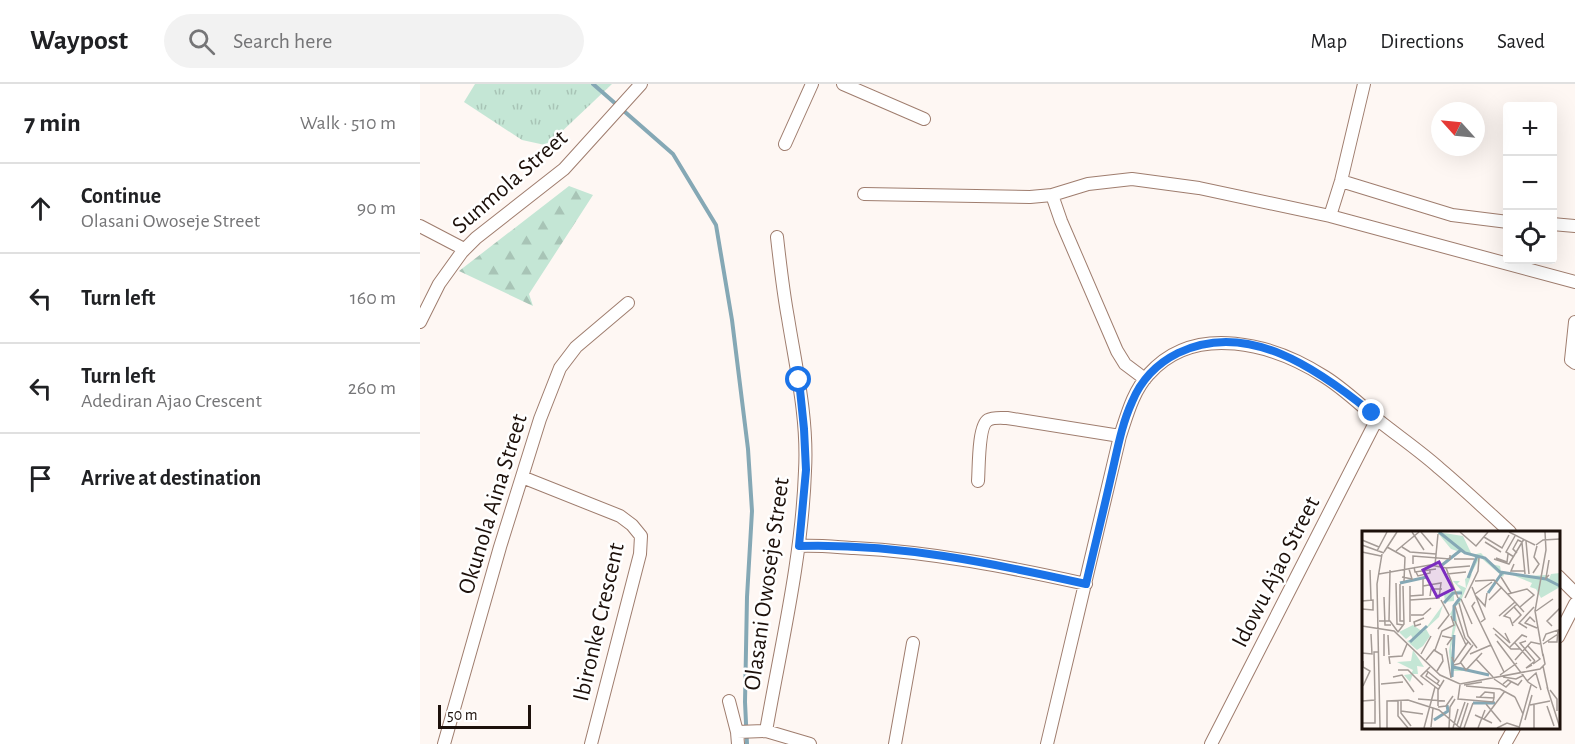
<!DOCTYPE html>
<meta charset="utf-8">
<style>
:root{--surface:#fff;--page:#f2f2f2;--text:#202124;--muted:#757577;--line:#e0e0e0}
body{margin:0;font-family:"Alegreya Sans",sans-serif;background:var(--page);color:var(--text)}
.controls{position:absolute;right:18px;top:18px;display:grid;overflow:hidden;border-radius:6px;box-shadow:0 6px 24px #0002}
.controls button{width:54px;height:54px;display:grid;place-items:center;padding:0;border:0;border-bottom:2px solid var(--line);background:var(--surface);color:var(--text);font:30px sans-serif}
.compass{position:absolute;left:1011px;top:18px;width:54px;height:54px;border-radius:50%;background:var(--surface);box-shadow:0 6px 24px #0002;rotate:297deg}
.scale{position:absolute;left:18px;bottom:15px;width:93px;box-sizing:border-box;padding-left:6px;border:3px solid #1d110b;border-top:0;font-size:16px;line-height:21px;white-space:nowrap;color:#1d110b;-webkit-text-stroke:4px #fff;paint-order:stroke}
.stop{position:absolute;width:18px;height:18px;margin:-14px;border:4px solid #1a73e8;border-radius:50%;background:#fff}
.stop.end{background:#1a73e8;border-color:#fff;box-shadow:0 2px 6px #0008}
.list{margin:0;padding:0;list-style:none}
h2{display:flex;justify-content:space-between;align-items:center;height:78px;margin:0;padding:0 24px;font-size:26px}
h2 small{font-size:20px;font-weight:400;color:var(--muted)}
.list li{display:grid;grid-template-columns:39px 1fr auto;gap:18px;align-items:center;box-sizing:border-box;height:90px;padding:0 24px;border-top:2px solid var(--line)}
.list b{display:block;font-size:22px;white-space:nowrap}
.list p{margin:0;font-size:20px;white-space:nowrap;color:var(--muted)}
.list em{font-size:20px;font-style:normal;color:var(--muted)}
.icon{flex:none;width:33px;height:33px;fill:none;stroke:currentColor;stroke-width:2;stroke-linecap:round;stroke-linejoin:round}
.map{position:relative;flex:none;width:1155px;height:660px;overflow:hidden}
header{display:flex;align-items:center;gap:36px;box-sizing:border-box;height:84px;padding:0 30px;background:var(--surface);border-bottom:2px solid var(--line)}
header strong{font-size:28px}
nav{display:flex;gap:33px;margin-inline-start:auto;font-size:21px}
.search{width:420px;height:54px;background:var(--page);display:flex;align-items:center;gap:15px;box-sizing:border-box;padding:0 21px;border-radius:33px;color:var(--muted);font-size:22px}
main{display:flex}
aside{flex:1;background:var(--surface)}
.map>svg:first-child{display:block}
.forest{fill:url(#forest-firs)}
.park{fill:url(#park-tufts)}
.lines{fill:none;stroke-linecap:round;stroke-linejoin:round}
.stream{stroke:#85a8b5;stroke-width:4}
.minor-casing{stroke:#9f7d6e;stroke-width:14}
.minor{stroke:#fff;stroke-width:12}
.route{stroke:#1a73e8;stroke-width:8}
.labels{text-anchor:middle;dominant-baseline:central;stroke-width:5;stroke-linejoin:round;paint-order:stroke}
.street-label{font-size:24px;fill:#1d110b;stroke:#fff}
.inset-river{fill:none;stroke:#85a8b5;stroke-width:3}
.inset-road{fill:none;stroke:#a49b96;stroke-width:1.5}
.view{fill:#7b2cbf;fill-opacity:0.15;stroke:#7b2cbf;stroke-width:3}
.inset-edge{fill:none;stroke:#1d110b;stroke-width:3}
</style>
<header>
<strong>Waypost</strong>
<div class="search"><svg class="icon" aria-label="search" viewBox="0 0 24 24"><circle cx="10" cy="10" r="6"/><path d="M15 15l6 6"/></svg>Search here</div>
<nav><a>Map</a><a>Directions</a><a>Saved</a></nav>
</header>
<main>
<aside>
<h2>7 min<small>Walk · 510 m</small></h2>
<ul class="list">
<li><svg class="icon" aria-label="ahead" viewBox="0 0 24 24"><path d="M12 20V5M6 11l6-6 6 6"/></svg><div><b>Continue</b><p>Olasani Owoseje Street</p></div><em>90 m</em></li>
<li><svg class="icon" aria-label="left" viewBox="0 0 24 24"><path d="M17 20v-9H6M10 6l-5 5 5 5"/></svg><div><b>Turn left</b></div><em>160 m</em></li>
<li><svg class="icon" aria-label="left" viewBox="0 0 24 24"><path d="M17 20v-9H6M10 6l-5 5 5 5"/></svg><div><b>Turn left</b><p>Adediran Ajao Crescent</p></div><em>260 m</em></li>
<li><svg class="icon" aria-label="arrive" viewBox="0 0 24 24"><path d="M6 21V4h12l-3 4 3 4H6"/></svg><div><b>Arrive at destination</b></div></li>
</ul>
</aside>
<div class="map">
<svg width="1155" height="660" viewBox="0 0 1155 660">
<defs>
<pattern id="forest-firs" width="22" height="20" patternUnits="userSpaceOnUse" patternTransform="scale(1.5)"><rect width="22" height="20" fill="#c4e6d5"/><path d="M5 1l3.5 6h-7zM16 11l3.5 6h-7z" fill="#a8c4b6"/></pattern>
<pattern id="park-tufts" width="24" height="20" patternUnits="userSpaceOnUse" patternTransform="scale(1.5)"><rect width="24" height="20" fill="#c4e6d5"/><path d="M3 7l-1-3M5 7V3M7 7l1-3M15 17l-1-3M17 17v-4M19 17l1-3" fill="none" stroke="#a8c4b6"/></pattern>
</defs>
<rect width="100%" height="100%" fill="#fef7f3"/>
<path class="forest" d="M149,102L173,111L109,210L113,222L39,187Z"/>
<path class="park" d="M55,0H192L136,53L125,61L102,56L44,18Z"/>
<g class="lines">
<path class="stream" d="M173,0L253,70L296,141L312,236L328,365L332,427L327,513L325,618L327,660"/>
<defs>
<path id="minor" d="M423,0L504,35
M365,60L392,0
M921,97L1032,131L1088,138
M444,110L610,113L632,111L668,100L712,95L779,104L910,132L921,97L944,0
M632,111L641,137L697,267L705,280L725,295
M910,132L1155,198
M1132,140L1155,142
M0,142L44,165
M0,238L19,200L42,168L56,154L144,85L221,0
M1155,238L1151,276L1155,279
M102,393L200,432L212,441L221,452L220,470L171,660
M558,397C559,385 558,342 568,336C573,333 582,334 587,334L700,352
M379,462C397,461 416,463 434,464C513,468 589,483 666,500
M1138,492L1155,509
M1138,553L1155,520
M309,617L317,648L318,660
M346,647L390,660
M317,648L346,647C361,561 382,474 385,387C388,335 376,284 368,234C363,207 360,180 357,153
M24,660L80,463L120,335L140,284L156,263L208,219
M475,660L493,559
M627,660L700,352C707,331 713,307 729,290C775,238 854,260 905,293C924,305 941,321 958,336C978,352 1000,367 1019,384C1044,405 1067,427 1090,448
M791,660L957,335
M1085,660L1094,644"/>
</defs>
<use href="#minor" class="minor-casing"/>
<use href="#minor" class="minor"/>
</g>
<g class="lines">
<path class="route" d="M379,296L384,345L386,386L379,462C476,459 572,479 666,500C674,465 683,429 691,393C697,368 701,342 712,318C721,296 736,280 758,269C828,235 899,286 952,329"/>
</g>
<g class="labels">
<g class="street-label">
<text transform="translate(90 98) rotate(-41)">Sunmola Street</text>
<text transform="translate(73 420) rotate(-73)">Okunola Aina Street</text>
<text transform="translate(856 488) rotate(-63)">Idowu Ajao Street</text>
<text transform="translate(347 500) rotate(-82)">Olasani Owoseje Street</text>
<text transform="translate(179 538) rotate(-77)">Ibironke Crescent</text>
</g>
</g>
<g transform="translate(942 447)">
<rect width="198" height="198" fill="#fef7f3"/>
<path d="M110,43L98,72L92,76L95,90L89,117L91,135L102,140H91L90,149L87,120L92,89L88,83L99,63H92V70L82,71L77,86L64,98L68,105L61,115L55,119L45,110L51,108L49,104L44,108L37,101L51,94L61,101L83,71L82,63L99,59L91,50H98L95,53L104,57L103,48ZM51,119L62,136L55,135L56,143H51L48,151L42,144L49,143L51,139L35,131L49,130Z" fill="#c4e6d5"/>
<path d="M75,1L101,5L110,24L119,22L129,33L138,35L139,40L166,45L184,44L187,48L189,43L198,42V56L179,67L174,58L168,56L170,52L143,41L141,46L118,26L108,45L113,26L89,18Z" fill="#c4e6d5"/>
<path class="inset-river" d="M77,1L103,22L123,27L138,41L184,48L198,55M80,34L99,19M106,47L115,25M38,52L65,46M126,62L140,42M82,72L91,62H100M92,90V75L98,67M48,111L65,95M91,136L127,144M90,146L92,104M111,172H133M72,189L86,180L85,174"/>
<path class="inset-road" d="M50,1L62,19M59,1L71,15M98,1L114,15L126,1M147,1L173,14M122,6L140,17L147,4M0,9L17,16M164,10L167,43M123,11L139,21M160,12L163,43M0,14L22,22M174,14L181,9L198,8M25,16L43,26M40,16L48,21L74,23M15,20L25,1M34,20L57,1M0,21L19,25M22,21L35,1M155,22L151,18L156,9L160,11M152,26L144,21L153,5M134,27L145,31L146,23M92,28H112M132,28L147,33L162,8M51,33V25L88,28V24M152,33L149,40H162M73,34L76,3M52,36L53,41L74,38M84,37L108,35M8,39L9,69M54,41L56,45L68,42V38M171,42L177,33L172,26L175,15M17,43L68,34L84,37L96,67M85,43L104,41M187,44L184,47L187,29M40,46L50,48L47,38M139,46L149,62M42,50L43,26M113,50L132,49L153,71M34,52L35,93L41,94M38,53V90H42M48,55V91M110,56L123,88L119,91M113,63L130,51M146,63L165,58L172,64L158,76M48,65L61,64V48M68,65L69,58H80M114,65L123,75L125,62M22,66L23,94H29M103,67L116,40L117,27M99,68L110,93M48,69L77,67L79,52L61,55M127,69L140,56M0,70L11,69V79L0,78M113,71L110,75L142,141M97,72L106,105L115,117M93,75L103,107L109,114M174,80L191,68M49,84H61L69,77M137,85L153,71L162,81M17,90H28L36,101M27,90L28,39M93,90L104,114M173,91L168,86L163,92L175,97M151,92L159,84L152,76M59,93L53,95L52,91L62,87M0,95L32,100L78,144L98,153L178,138L183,133L181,123M151,95L148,87L142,85L155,73M190,95L185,90L198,77M131,97L148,112L143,102M165,97L157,92L172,76M76,98L87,84L79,69M36,101L42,93L41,55M22,103V125M133,103L149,118H158M26,104L27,124M80,105L90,107L85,114M135,110L166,151L175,157M164,110L158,112L173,130M181,110L184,103L196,99L195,111H186M153,112L169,130M181,113L196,103M166,115L178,128L171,133M148,116L160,104L165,106M84,117L89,147M73,119L80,100L92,94L89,85M0,122L10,123L9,103M59,123L69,105M108,123L129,114M181,125L173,80L184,19L183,1M90,126L92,131L106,111M114,128L131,146M64,129L72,119L80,124L81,130L75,140M153,129L169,111L178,113M1,130V136L8,140L1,155M98,132L111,114M28,133L27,126L40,125L45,113M92,134L99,132L104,139L120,122M170,134L164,137L173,130M181,135L186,159M68,136L59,145L76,158M36,139H46L61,154M65,140L77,150L75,153M66,141L64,145L78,155M138,144L155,132M31,146L40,144L52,161M141,146L154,148L162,144M132,148L144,156L149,151M165,150L174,142L179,159M19,153L41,151M141,153L146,149L156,154L160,149M98,154L96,168L131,171L132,167M102,154L120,151M104,155L138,158L153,166M185,156L198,197M188,159L195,168V180M114,166L132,167M118,166L123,161L132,162V167M153,166L161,183M56,168L83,170M39,169V182L49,195M0,170L13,169L12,121H16M36,170V185L46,197M124,173L139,191M172,173V197M168,174L188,170M76,175V159L82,149M185,175L192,195M76,176L84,175L91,165M39,180L61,183M113,184L130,192M122,188L143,160M163,189L170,164M0,192H13V170M95,194L103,171M69,196L71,177M18,197L15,53L20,23M25,197V170L46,169L77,179L98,197M62,197L73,156M87,197L88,176L93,168M91,197L96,178M98,197L106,172M102,197L111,172M116,197L123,179M135,197L145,192L157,196M157,197L169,154"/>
<path class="view" d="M77,31L91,58L75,66L61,39Z"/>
<rect width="198" height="198" class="inset-edge"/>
</g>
</svg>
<div class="controls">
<button>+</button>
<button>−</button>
<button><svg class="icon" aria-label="locate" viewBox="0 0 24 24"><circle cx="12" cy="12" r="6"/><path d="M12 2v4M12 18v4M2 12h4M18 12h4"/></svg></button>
</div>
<svg class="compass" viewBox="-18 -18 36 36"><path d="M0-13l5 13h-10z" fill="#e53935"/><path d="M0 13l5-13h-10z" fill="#757577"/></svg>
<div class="scale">50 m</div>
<div class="stop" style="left:379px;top:296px"></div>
<div class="stop end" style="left:952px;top:329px"></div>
</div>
</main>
